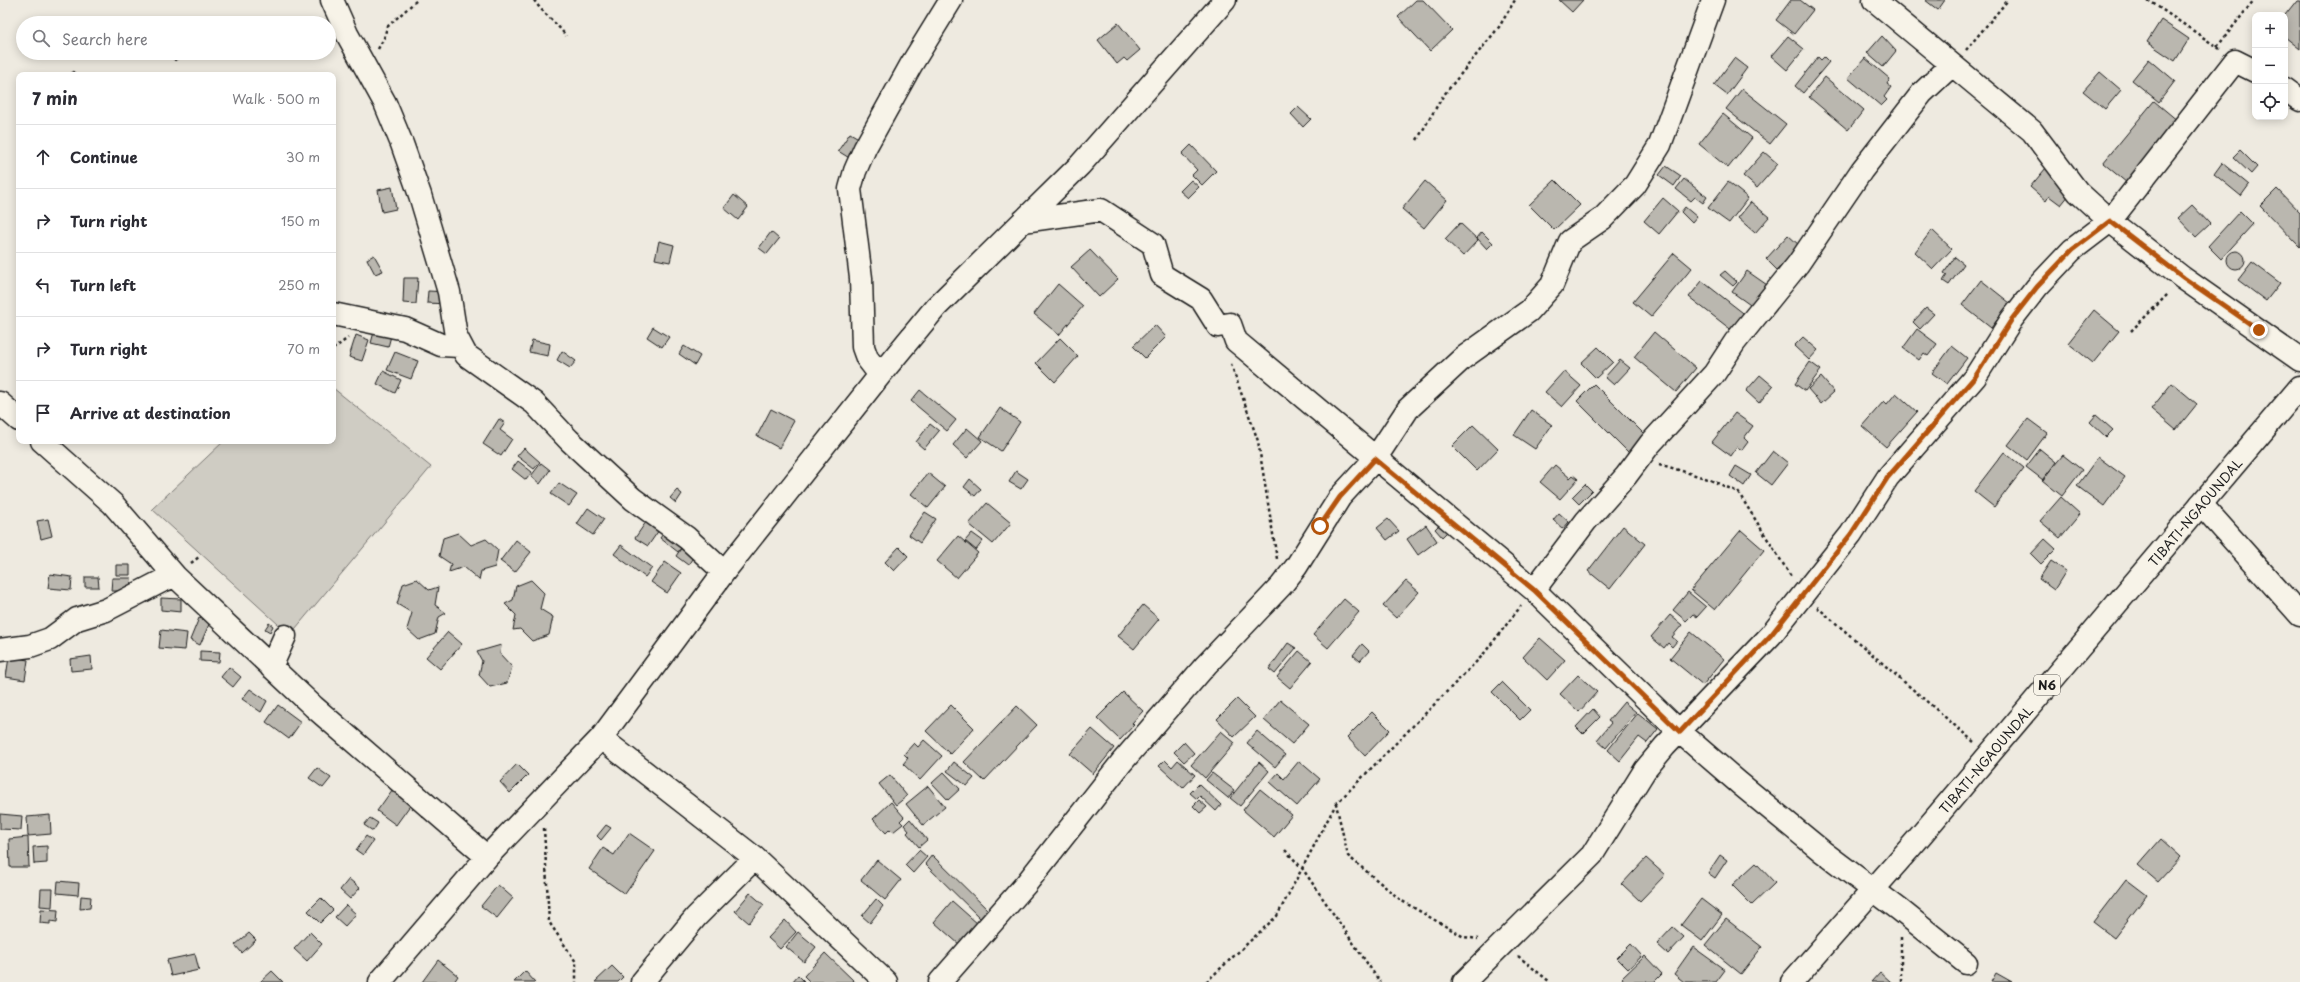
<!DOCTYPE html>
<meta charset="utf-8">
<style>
:root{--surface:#fff;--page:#f7f7f7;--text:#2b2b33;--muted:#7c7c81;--line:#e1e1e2}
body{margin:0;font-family:"Playpen Sans",sans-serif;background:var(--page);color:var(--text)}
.controls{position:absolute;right:12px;top:12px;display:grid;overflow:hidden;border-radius:8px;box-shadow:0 2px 10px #0003}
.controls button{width:36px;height:36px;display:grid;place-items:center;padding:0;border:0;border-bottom:1px solid var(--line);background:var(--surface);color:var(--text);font:20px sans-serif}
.stop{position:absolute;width:12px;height:12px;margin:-9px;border:3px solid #b45309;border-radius:50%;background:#fff}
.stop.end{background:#b45309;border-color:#fff;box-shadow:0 1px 4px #0008}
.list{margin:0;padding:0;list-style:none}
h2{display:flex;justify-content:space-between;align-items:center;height:52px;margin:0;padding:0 16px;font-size:17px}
h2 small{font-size:13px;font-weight:400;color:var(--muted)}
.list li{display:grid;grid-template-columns:26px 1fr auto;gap:12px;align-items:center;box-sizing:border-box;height:64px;padding:0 16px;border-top:1px solid var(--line)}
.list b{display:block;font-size:15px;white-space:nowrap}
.list em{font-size:13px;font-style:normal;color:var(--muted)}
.icon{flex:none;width:22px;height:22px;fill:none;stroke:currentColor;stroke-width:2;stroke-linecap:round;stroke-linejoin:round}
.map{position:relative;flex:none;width:2300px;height:982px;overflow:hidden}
.search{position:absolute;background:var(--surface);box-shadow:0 2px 10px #0003;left:16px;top:16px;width:320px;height:44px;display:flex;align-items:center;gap:10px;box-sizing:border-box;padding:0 14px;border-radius:22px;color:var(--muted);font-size:15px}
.panel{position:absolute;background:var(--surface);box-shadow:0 2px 10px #0003;left:16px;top:72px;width:320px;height:372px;border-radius:8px}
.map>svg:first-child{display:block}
.garden{fill:#cfccc3;stroke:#767470}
.building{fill:#bab7af;stroke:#1c1c1c}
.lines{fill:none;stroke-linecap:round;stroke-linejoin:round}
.minor-casing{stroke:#1c1c1c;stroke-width:25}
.highway-casing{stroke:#1c1c1c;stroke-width:25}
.path{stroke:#1c1c1c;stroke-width:2.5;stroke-dasharray:3 3;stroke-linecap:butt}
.minor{stroke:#f7f3e8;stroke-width:22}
.highway{stroke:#f7f3e8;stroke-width:22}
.route{stroke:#b45309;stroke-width:5}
.labels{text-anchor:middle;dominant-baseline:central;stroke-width:3;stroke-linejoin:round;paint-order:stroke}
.shield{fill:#f7f3e8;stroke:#5e5c59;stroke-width:1}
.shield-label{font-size:12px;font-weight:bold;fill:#1c1c1c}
.street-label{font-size:13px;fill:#1c1c1c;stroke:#f7f3e8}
</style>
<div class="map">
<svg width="2300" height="982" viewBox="0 0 2300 982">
<rect width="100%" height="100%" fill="#eeeae0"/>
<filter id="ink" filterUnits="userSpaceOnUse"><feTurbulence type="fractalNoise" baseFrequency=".025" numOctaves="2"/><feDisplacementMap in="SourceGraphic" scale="8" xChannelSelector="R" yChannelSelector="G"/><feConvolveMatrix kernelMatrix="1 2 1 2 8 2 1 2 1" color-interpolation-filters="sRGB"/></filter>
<g filter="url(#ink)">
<path class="garden" d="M333,388L431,467L290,635L152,509L224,441H333Z"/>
<path class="building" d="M1416,0H1423L1452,30L1430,51L1398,17Z
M1559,0H1583L1572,12Z
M1791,0H1800L1813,10L1794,34L1776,20Z
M1925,0H1945L1938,10Z
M2297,0H2300V49L2285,37V15Z
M2161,20L2189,39L2175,61L2147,42Z
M1118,23L1140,50L1127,61L1124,58L1117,64L1098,40Z
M1788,36L1804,49L1787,70L1771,56Z
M1882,36L1896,51L1883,67L1867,53Z
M168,53H184L175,61Z
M1818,57L1821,60L1824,57L1829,62L1803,93L1795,86Z
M1734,58L1747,68L1727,95L1714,85Z
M1865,58L1890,79L1887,84L1891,87L1884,97L1887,100L1881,106L1848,78Z
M2149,59L2175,81L2159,102L2132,80Z
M74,71L78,75H69Z
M2100,72L2121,90L2105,109L2083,91Z
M1825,77L1864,110L1848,130L1809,97Z
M1742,89L1786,124L1770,144L1726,109Z
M2154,101L2178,121L2127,183L2103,163Z
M1298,107L1311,119L1303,127L1291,114Z
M1723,114L1752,138L1728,168L1699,144Z
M850,133L862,140L851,159L838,151Z
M1191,145L1216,171L1202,185L1192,175L1197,170L1182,154Z
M2240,150L2257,167L2251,174L2233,157Z
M1764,152L1778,164L1757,188L1743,176Z
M2222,163L2249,185L2241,196L2214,174Z
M1666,166L1681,176L1674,186L1659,175Z
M2046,168L2073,190L2061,205L2049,196L2046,201L2030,187Z
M1684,179L1707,197L1703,203L1695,197L1691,201L1676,189Z
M1191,180L1199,187L1188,198L1180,191Z
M1555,180L1580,205L1554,230L1529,205Z
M1425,181L1447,200L1424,228L1402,209Z
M1728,182L1748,198L1729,223L1708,208Z
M392,187L396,209L382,212L378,190Z
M2277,189L2300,213V247L2260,206Z
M734,195L748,207L738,220L724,208Z
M1663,198L1678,211L1659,234L1644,221Z
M1751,202L1769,217L1755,233L1738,218Z
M2192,205L2210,224L2196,237L2178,218Z
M1685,207L1697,217L1692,223L1681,212Z
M2240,211L2253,224L2221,259L2208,246Z
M1460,223L1478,240L1463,256L1445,239Z
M1932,230L1952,249L1933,269L1915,252Z
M771,232L779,239L767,254L759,248Z
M1482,232L1493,243L1487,249L1477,238Z
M1788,235L1800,246L1777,270L1766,259Z
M659,241L674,245L670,262L655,259Z
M1090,250L1118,279L1099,297L1071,267Z
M2227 260a9 9 0 1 1 18 0a9 9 0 1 1-18 0Z
M1674,253L1692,268L1651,317L1633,302Z
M374,255L383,271L375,274L367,259Z
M1955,257L1964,264L1949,285L1943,281L1947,275L1944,273Z
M2252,262L2280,283L2266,301L2238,280Z
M1725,271L1737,282L1733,286L1720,275Z
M1747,271L1770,287L1753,307L1732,292Z
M404,278H418L416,304L403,303Z
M1981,280L2010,303L2005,310L2008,313L2000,323L1997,320L1991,328L1962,305Z
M1702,281L1747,316L1734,332L1689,297Z
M1058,284L1083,306L1059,335L1034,314Z
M428,291L448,292L447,304L427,303Z
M1926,308L1934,314L1920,329L1913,322Z
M2094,310L2119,331L2093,363L2068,343Z
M1155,325L1166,337L1145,358L1133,346Z
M653,327L669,337L662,347L647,337Z
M1917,329L1937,344L1928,356L1924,353L1919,360L1903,348Z
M374,332L391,336L388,347L371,343Z
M1654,332L1696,368L1676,392L1634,357Z
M356,335L369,340L362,361L349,357Z
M1803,337L1818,350L1809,360L1794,346Z
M1060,338L1078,356L1055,382L1036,363Z
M532,340L550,344L548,356L529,352Z
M684,346L700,356L695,365L679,354Z
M1952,346L1967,358L1947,384L1932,373Z
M1598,347L1613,362L1596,378L1581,363Z
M562,351L576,361L570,368L557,360Z
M395,352L418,361L411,379L387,370Z
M1620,360L1630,368L1614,385L1605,377Z
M1810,362L1821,370L1805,391L1795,384Z
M383,371L401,380L395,393L377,384Z
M1564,371L1581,386L1562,407L1545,392Z
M1760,375L1773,386L1759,403L1746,391Z
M1821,377L1834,392L1821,404L1808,389Z
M2172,383L2197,404L2176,430L2151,409Z
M1594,384L1650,440L1633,457L1577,401Z
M920,390L956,420L947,431L911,401Z
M1896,393L1917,412L1886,447L1862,426L1884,401L1887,404Z
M1000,408L1020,422L1001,451L980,437Z
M771,409L794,421L779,448L757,436Z
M1531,410L1552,425L1535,449L1514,435Z
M1735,413L1753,426L1744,438L1748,442L1742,450L1737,447L1731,456L1712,442Z
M2096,415L2113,430L2106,437L2090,422Z
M499,419L505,423L500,430L512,439L501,456L483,444Z
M2028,419L2047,433L2027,460L2008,445Z
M930,424L939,431L924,449L916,442Z
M1473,425L1498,449L1477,471L1452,446Z
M967,428L982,441L967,458L953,445Z
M524,448L540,462L534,469L517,456Z
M2040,449L2056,462L2043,480L2026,467Z
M1773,451L1788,463L1771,485L1756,473Z
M2004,452L2024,468L1994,507L1974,491Z
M2063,455L2082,470L2062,496L2042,480Z
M2098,457L2125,477L2104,506L2077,486Z
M518,461L532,472L526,480L512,469Z
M541,463L550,470L540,484L531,476Z
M1555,465L1570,478L1573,475L1578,479L1560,499L1540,482Z
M1736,466L1751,475L1744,486L1730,476Z
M1016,471L1028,479L1021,489L1009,482Z
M928,473L945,487L928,508L911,494Z
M970,479L981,489L975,496L964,487Z
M559,483L577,495L569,506L551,494Z
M1585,484L1592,491L1579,504L1572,497Z
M677,490L682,494L676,503L670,498Z
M2061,497L2080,514L2060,538L2040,521Z
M987,503L1011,523L993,544L969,524Z
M588,508L604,519L593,535L577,524Z
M925,512L936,519L920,543L909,535Z
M1559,513L1569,522L1563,529L1553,520Z
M48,519L52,536L41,539L37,521Z
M1388,519L1399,531L1387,540L1377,528Z
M1444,520L1451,528L1442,537L1435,529Z
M646,522L659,530L648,546L635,538Z
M1426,525L1437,541L1418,555L1407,539Z
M1623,526L1645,544L1610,589L1588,571Z
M668,527L686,541L678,552L660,538Z
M1741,530L1764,550L1715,610L1691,590Z
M458,533L471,545L486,539L498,550L495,567L481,571L479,580L464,567L449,572L451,564L439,556L443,538Z
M972,533L983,541L976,550L965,541Z
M958,536L978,553L957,578L937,561Z
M2045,539L2056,549L2041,564L2031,554Z
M516,540L531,552L515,572L500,561Z
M621,545L652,568L645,577L614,554Z
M682,547L694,556L688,565L676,556Z
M899,547L908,556L894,571L885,562Z
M2051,561L2066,571L2054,590L2039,579Z
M665,562L681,573L667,593L651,582Z
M116,565H130V575H116Z
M50,574L72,577L71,590L48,588Z
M85,577H98L99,587H85Z
M112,578H131L130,591H111Z
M417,579L429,590L438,587L435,605L446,613L439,617L435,634L419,640L407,629L412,613L397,604L403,584Z
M531,580L544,593L540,609L553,617L549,635L532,641L520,629L513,630L516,615L505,604L513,600L516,586Z
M1406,581L1419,592L1396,618L1383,606Z
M1688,592L1706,607L1697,617L1693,614L1686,621L1673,610Z
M161,598L181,599V612L161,610Z
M1344,599L1359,612L1328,648L1313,635Z
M1143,605L1159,619L1134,649L1118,636Z
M1670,615L1682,625L1672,637L1677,641L1672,647L1668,643L1664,648L1651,637Z
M199,618L210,622L200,645L190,640Z
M269,623L273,626L270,632L265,629Z
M161,630L187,633L185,650L159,648Z
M448,632L462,644L440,669L426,657Z
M1691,632L1724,659L1703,685L1670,658Z
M1540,638L1565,660L1547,680L1523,657Z
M1288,643L1296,648L1275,674L1269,669Z
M1362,644L1369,651L1360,661L1353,655Z
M501,645L500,654L512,667L507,683L490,687L479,675L482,661L477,652Z
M200,651L220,652L219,662L200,661Z
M1299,651L1312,662L1290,688L1277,677Z
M91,656L92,669L71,671L70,659Z
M9,657L28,660L25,680L6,677Z
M229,667L241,677L233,687L221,677Z
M1578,675L1597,692L1579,712L1560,694Z
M1502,682L1530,710L1520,720L1492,692Z
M250,689L267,701L261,712L242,699Z
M1123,692L1143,711L1132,723L1134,725L1120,740L1097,718Z
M1237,699L1255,717L1234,737L1217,719Z
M1280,700L1309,724L1292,744L1264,720Z
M1624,702L1636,712L1606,748L1597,740L1611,723L1608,721Z
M278,705L301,722L289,739L266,722Z
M951,705L974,728L950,754L926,731Z
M1017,706L1037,725L984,781L964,762Z
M1593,709L1600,717L1583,734L1576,727Z
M1372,712L1390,730L1365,756L1347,737Z
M1638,713L1658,729L1647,743L1639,737L1620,761L1608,750Z
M1092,729L1114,748L1093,774L1070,754Z
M1221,731L1235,743L1205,778L1191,765Z
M1257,731L1285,755L1275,767L1247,743Z
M924,740L942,756L920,780L903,764L908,758L904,754L914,743L918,747Z
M1184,742L1194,753L1184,762L1174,752Z
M1165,760L1172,767L1178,760L1195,775L1183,788L1159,766Z
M1299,761L1320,779L1297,806L1270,782L1278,773L1284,779Z
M954,762L974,778L967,786L947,771Z
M1259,762L1269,771L1240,806L1230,798Z
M517,764L528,775L510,793L500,782Z
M317,768L331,778L323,788L309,778Z
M944,772L960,789L948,800L932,783Z
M1212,773L1234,790L1228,798L1206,780Z
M890,775L907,796L896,805L879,784Z
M1199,784L1221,805L1216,811L1200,796L1197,799L1190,793Z
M395,786L414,800L396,825L377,811Z
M928,786L945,807L923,825L906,804Z
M1260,789L1292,815L1274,837L1243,810Z
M1199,800L1207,807L1200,813L1193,806Z
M891,802L904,817L900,821L903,824L893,832L890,829L886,833L873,819Z
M0,814L22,816L21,830L0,829Z
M50,815L51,834L28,836L27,817Z
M370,818L378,823L373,831L364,825Z
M910,819L927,840L919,847L907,833L909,831L904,825Z
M606,825L611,828L601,840L597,836Z
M629,833L655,851L625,894L589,869L603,848L614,855Z
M366,836L373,841L363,855L356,850Z
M28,837L29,867H10L9,839Z
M2161,839L2181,857L2158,882L2138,865Z
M47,846V863L34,864L33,847Z
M919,850L927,857L913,873L905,865Z
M932,855L992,914L984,922L925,864Z
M1720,855L1727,860L1715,878L1708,873Z
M1646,858L1665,875L1640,901L1622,884Z
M877,860L901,880L885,900L861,880Z
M1756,863L1775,883L1752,905L1732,885Z
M349,879L360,888L350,899L340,890Z
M2126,879L2147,895L2114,938L2093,922Z
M58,881L79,883L78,895L57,893Z
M498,885L513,898L497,918L481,906Z
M41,889H53L52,907L40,906Z
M750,893L764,905L749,923L735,911Z
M81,896L91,897L90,908L80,909Z
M321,898L333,910L320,923L308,911Z
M876,899L883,906L870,923L862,916Z
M1701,899L1722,915L1702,941L1681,925Z
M952,901L978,924L960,945L934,922Z
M346,905L356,914L345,926L335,917Z
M41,909L58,910L57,922L50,921V924L40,923Z
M1726,919L1762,947L1741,974L1705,945Z
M785,920L796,932L780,949L768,938Z
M1673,927L1684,937L1668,954L1657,944Z
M310,932L322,944L307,961L294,949Z
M798,932L816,947L804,962L786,947Z
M249,933L256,940L242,953L235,945Z
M1631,944L1642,956L1628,969L1617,958Z
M1693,947L1725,970L1716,982H1684L1674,974Z
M825,953L855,982H810L804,976Z
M195,954L199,970L171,976L167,960Z
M1645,956L1662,974L1654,982H1625L1622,978Z
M438,960L458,976L454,982H422Z
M612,966L623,977L618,982H595Z
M272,971L283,982H260Z
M525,971L535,982H514Z
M1880,972L1891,982H1871Z
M1996,973L2012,982H1991Z
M798,975L804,981L792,982Z"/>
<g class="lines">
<defs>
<path id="minor" d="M332,0L347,34L385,103L402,144L420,195L449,292L456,336L466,355L534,403L569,440L633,499L687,538L724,572
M1874,0L2032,131L2078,192L2110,221L2235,61L2255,71
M2285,89L2300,100
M1023,221L1101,210L1153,244L1162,275L1201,299L1218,326L1230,324L1236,341L1534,590L1680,732L1739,783L1823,852L1900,910L1966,963
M333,314L405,329L441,345L460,346
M880,375L867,358L863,347L861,278L850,189L855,171L865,148L911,65L951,0
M0,403L19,420
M42,441L113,504L175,576
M2201,504L2300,615
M1534,590L1586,521L1626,476L1650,444L1714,374L1735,342L1798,264L1862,170L1922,93L1952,65
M0,650L30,646L50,639L77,619L106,610L162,581L175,576L314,707L487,857
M271,667L285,636
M601,738L755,858L886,982
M380,982L487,857L601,738L724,572L880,375L936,307L1080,165L1225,0
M642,982L696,917L755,858
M940,982L1026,884L1122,762L1206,665L1281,586L1296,567L1340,497L1375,459L1408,409L1463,358L1529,311L1552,285L1570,241L1602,219L1635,185L1660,145L1713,0
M1464,982L1592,855L1645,770L1665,746L1771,635L1851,534L1888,477L1975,377L2012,319L2037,287L2072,250L2110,221L2183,278L2300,360"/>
<g id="highway">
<path id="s1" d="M1792,982L1916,841L2300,387"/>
</g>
</defs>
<use href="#minor" class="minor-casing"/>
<use href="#highway" class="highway-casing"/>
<path class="path" d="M534,0C543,14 556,22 566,36
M2148,0L2220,49
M2217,47L2254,0
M378,49L384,38L387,27L417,0
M1966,50L2008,0
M1417,140L1443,96L1499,27L1515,0
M2131,331L2169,293
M333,349L348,338
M1231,364L1258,441L1277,559
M1659,464L1708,479L1738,492L1792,578
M191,563L199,557
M1817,607L1974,742
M1336,804L1482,656L1521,606
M544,828L549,922L576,962V982
M1285,850L1302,868L1380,982
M1901,937V982
M1518,956L1550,982
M1206,982L1277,916L1336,804L1348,856L1402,901L1464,937L1478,939"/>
<use href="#minor" class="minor"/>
<use href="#highway" class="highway"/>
</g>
</g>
<g class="lines" filter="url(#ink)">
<path class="route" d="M1320,526L1340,497L1375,459L1534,590L1680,732L1771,635L1851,534L1888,477L1975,377L2012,319L2037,287L2072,250L2110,221L2184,278L2259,330"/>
</g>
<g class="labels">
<rect class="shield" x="2034" y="675" width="26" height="20" rx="3"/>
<g class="shield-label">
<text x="2047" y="685">N6</text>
</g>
<g class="street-label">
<text stroke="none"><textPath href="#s1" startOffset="619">TIBATI-NGAOUNDAL</textPath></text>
<text stroke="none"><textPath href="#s1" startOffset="295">TIBATI-NGAOUNDAL</textPath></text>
</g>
</g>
</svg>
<div class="controls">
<button>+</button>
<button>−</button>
<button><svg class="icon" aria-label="locate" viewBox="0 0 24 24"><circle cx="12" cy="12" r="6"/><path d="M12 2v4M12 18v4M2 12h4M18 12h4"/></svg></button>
</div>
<div class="stop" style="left:1320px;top:526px"></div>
<div class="stop end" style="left:2259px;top:330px"></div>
<div class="search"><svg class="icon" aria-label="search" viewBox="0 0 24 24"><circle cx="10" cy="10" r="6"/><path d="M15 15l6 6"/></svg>Search here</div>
<section class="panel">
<h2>7 min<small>Walk · 500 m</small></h2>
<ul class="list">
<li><svg class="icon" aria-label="ahead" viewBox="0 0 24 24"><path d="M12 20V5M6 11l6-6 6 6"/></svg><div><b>Continue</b></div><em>30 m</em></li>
<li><svg class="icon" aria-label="right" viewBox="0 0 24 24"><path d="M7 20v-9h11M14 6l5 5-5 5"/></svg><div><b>Turn right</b></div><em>150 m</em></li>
<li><svg class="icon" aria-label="left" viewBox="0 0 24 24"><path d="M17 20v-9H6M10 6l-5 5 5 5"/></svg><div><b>Turn left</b></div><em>250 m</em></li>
<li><svg class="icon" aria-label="right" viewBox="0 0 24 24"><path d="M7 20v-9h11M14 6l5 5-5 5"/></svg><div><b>Turn right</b></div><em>70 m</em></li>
<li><svg class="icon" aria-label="arrive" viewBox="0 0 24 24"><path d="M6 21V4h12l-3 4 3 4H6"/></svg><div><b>Arrive at destination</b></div></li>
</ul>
</section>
</div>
